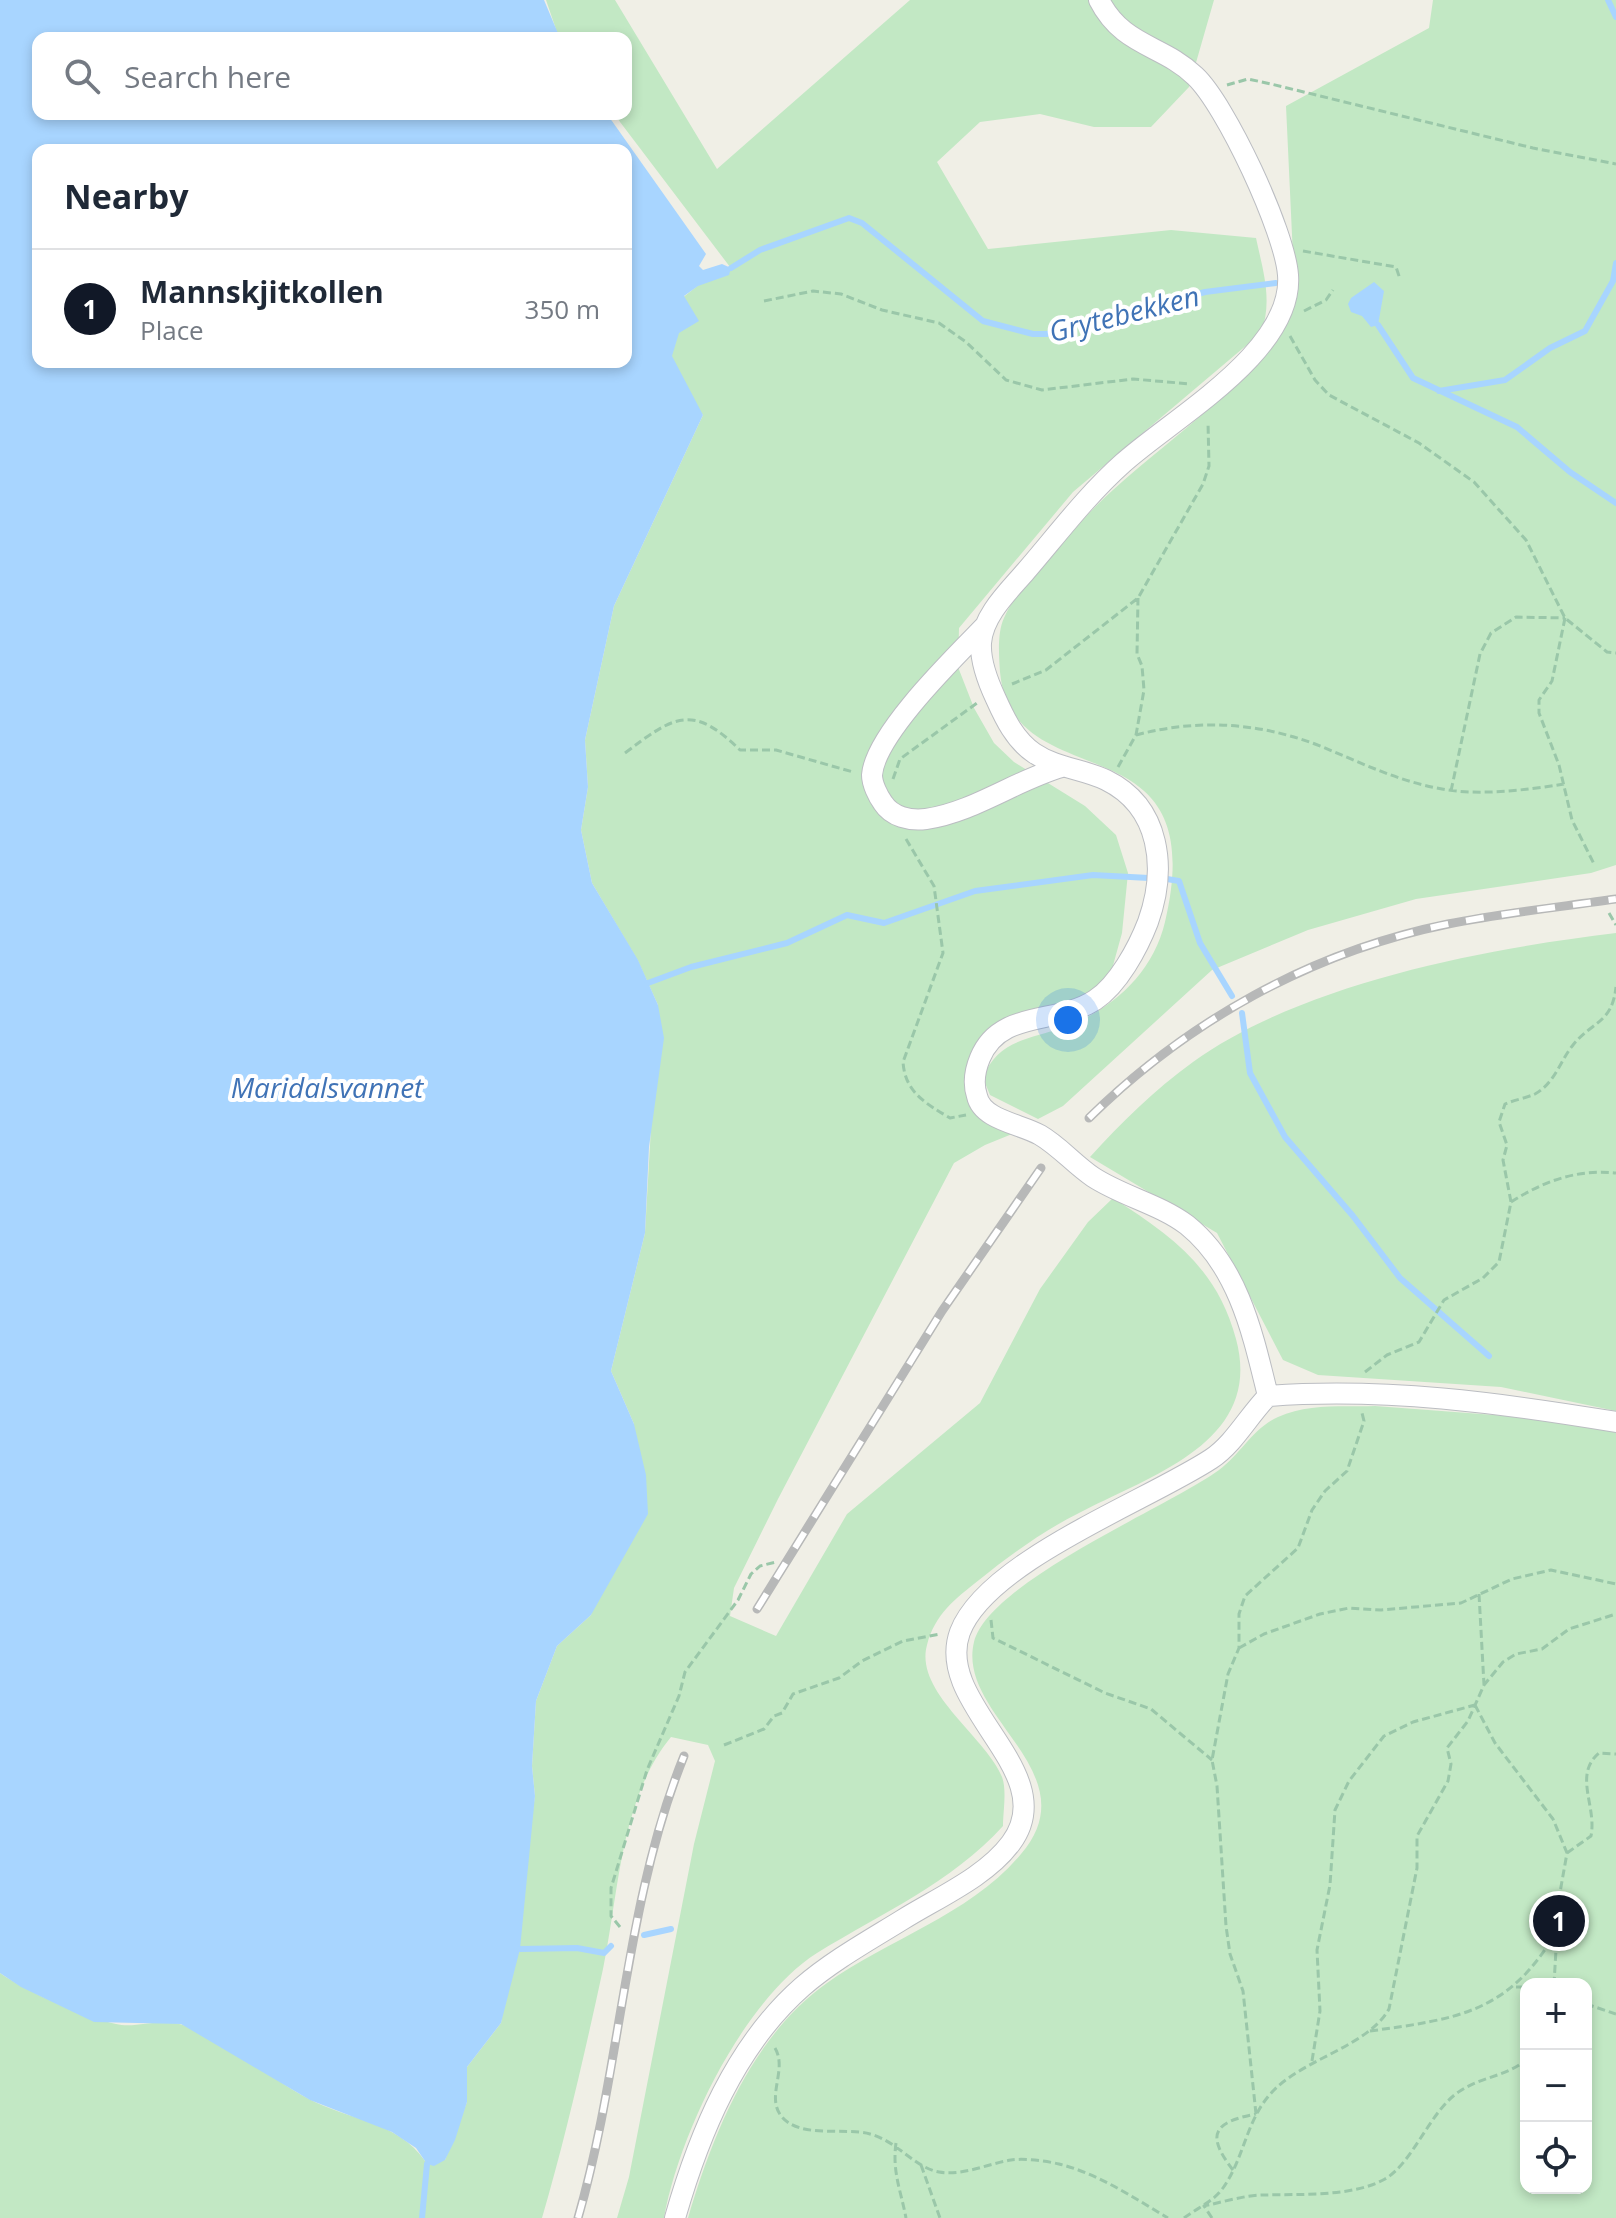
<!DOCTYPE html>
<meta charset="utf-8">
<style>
:root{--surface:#fff;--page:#f2f2f3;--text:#1f2937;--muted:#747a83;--line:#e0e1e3;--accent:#111827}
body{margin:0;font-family:"Open Sans",sans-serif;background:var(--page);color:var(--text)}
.controls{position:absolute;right:24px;bottom:24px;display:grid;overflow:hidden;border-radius:16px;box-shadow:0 4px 12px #0003}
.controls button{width:72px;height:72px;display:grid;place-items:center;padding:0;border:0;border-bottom:2px solid var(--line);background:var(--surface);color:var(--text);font:40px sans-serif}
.you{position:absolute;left:1068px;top:1020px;width:28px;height:28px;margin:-20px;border:6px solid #fff;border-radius:50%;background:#1a73e8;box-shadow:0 0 0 12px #1a73e833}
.badge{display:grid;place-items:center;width:52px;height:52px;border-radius:50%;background:var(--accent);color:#fff;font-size:26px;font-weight:700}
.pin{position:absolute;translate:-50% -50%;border:4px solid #fff;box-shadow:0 2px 8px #0006}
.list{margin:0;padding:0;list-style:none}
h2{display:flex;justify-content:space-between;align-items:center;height:104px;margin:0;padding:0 32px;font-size:34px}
h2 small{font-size:26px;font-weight:400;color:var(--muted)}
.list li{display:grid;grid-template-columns:52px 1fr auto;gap:24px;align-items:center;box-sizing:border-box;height:120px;padding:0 32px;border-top:2px solid var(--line)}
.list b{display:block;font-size:30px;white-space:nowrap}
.list p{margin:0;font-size:26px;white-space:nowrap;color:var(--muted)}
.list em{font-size:26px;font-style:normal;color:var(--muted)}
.icon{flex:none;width:44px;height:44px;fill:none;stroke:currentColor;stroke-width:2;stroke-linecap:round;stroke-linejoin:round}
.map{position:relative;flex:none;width:1616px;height:2218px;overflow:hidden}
.search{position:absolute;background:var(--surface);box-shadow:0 4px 12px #0003;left:32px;top:32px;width:600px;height:88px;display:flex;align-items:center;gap:20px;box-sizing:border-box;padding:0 28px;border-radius:16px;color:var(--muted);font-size:30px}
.panel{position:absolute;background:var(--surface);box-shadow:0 4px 12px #0003;left:32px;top:144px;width:600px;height:224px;border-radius:16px}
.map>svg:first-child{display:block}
.green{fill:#c2e8c4;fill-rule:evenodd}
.water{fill:#a8d5ff;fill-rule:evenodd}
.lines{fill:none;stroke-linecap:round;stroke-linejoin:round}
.stream{stroke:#a8d5ff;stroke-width:6}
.minor-casing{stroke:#bbbdc2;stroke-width:22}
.path{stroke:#9ac7a9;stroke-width:3;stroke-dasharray:8 4;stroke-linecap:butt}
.minor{stroke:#fff;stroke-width:20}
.rail-casing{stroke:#b7b8b8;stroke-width:9}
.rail{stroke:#fff;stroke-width:6;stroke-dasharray:18;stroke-linecap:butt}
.labels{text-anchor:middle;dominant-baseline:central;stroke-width:8;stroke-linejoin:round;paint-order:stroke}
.water-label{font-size:28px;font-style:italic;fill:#4073b6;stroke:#fff}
</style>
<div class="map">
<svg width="1616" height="2218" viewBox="0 0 1616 2218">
<rect width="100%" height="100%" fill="#f0efe6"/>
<path class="green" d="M546,0H615L717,169L910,0H1214L1189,87L1151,127H1094L1040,114L980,122L937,162L988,249L1171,230L1256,238C1263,271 1273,300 1261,333L1073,492L959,628L958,667L974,708L994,743L1014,762L1085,806L1116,835L1128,873L1122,933L1109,980L1079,1003L997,1027L969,1082L1017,1132L985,1145L954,1163L778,1499L734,1588L730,1616L776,1636L847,1514L980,1403L1040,1289L1088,1222L1113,1198C1172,1236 1217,1268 1236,1339C1264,1442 1151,1475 1079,1513C1043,1531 1010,1555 979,1580C955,1599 935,1614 927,1645C914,1692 986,1737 1002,1777C1007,1790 1003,1812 1003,1826C951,1883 882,1913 817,1953C743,2000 679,2134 664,2218H617L629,2177L694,1844L715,1761L708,1745L671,1737C620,1799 619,1893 603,1969C585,2052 566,2136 542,2218H0V1973C27,1992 84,2017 116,2024C136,2029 160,2017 183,2025C228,2040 267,2077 309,2099C348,2120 398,2121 425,2161L445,2160L467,2102V2067L501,2023L535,1796L532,1766L536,1701L557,1646L591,1615L634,1424L611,1371L645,1233L658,1005L638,961L592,883L581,830L588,787L585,740L614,606L703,415L638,333L710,276L730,267L614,114H626V38H559Z
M1433,0H1616V865L1591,873L1416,899L1308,930L1212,970L1063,1106L1038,1119L990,1095L983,1078C997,1040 1030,1039 1065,1027C1113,1009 1153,973 1165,922C1214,713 1012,803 1000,672C999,656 997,633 1004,618C1014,594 1034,575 1052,556C1066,539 1080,522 1096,506C1158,444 1263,382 1295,299L1286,106L1429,28Z
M1616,933V1411L1501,1387L1318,1375L1283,1360L1217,1233L1090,1157C1122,1122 1154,1090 1193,1062C1303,983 1483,949 1616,933Z
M1375,1406L1521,1417L1616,1431V2218H688C713,2133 752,2036 827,1983C889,1939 971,1914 1021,1854C1091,1772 956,1716 974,1642C989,1582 1166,1508 1219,1470C1240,1455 1253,1428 1278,1417C1308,1403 1342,1407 1375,1406ZM1526,1984H1586V2188H1526Z"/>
<path class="water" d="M0,0H544L560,38H38V114H607L706,254L699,266L703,270L722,264L731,268L729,275L698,286L684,296L699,321L679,333L672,356L703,415L614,606L585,740L588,787L581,830L592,883L638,960L658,1005L664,1038L649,1147L645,1233L611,1371L634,1424L646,1475L648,1514L591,1615L557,1646L536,1701L532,1766L535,1796L520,1949L501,2023L467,2067V2102L455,2140L445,2160L434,2166L427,2164L416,2148L392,2132L310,2100L181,2024L94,2022L21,1987L0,1973ZM38,150H626V362H38Z
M1374,282L1384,291L1378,325L1371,327L1362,316L1351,312L1348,304L1351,298Z"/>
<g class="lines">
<path class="stream" d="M1608,0L1616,17
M731,268L760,250L849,218L862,223L983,321L1033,334H1047L1078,321H1104L1205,292L1276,283
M1378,325L1413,378L1517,427L1570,472L1616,503
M1439,391L1505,380L1550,348L1585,331L1613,281L1616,263
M1167,879L1179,881L1200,943L1232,996
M648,983L691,967L787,943L847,915L884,923L975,891L1093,875L1149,878
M1242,1013L1250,1073L1285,1137L1353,1216L1400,1278L1489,1356
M644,1935L671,1929
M520,1949L577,1948L604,1953L611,1946
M422,2218L427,2164"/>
<defs>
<path id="minor" d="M1099,0C1123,47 1162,44 1195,76C1226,105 1285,232 1288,275C1294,351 1173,418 1123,463C1087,495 1057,535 1026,571C1009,591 983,615 981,643C980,662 988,682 996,699C1005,719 1015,740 1034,753C1056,768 1083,769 1106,780C1161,807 1167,869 1148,922C1138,948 1118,985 1095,1000C1057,1025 1000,1009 980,1058C975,1070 973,1084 977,1096C982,1120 1021,1124 1040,1135C1059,1146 1074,1164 1093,1177C1122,1196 1159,1204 1187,1225C1239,1267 1253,1335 1268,1396
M985,626C956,656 875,734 872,775C872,784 878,796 883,803C892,817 910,821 926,819C974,812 1016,780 1062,767
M675,2218C699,2134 735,2046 802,1987C832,1961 868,1941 902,1920C937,1898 986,1877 1011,1843C1064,1772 933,1705 960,1632C987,1561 1147,1501 1211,1459C1234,1444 1249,1415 1268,1396C1384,1387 1501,1403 1616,1422"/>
</defs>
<use href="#minor" class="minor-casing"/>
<path class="path" d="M1227,85L1248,79L1271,84L1533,148L1616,164
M1303,251L1396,267L1400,279
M764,301L813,291L841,294L882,310L939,323L966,342L1006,380L1042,390L1133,379L1191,384
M1304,311L1326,300L1333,290
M1290,336L1315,380L1329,395L1419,443L1474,482L1526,540L1565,618L1607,652L1616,653
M1565,618L1552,681L1539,700V713L1559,765L1572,820L1594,864
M1012,684L1046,670L1138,598L1203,484L1209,466L1208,422
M1136,735C1197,719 1255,722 1315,744C1358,761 1396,781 1442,789C1480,796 1526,790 1564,784
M625,753C674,716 692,703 740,750H776L853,772
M1118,767L1136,735L1144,690L1142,666L1137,654L1138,598
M893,779L900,759L977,703
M1451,791L1480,654L1491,633L1516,617L1565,618
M906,839L934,886L943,953L903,1062C905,1092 925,1103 950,1118L966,1115
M1609,913L1616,925
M1511,1202C1544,1181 1577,1169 1616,1173
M1365,1372L1387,1355L1419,1342L1444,1300L1483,1278L1499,1262L1511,1202L1503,1160L1507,1145L1499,1122L1505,1104C1514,1100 1526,1098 1535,1094C1555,1083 1560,1061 1573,1045C1592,1021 1612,1024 1616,987
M1479,1594L1484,1685
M991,1620L993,1638L1105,1693L1151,1709L1212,1760
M1239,1648L1264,1634L1320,1614L1349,1608L1381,1610L1461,1603L1512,1579L1551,1570L1616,1584
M1475,1705L1495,1743L1553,1819L1567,1853L1559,1898L1554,1984
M724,1745L764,1729L774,1716L782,1713L793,1694L839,1678L862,1661L903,1641L940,1634
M1567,1853L1591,1836C1597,1806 1573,1775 1599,1753L1616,1754
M620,1927L611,1916V1888L647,1770L679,1696L685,1672L738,1600L751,1574L760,1566L776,1562
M1516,1987H1526
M1586,2004L1616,2014
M1370,2031C1457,2019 1508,2013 1555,1934
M775,2048C788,2070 765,2097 782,2117C801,2139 845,2127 870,2134C897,2141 915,2168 939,2172C963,2176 987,2164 1011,2160C1024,2158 1046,2161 1059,2164C1099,2174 1134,2198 1168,2218
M1312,2061L1320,2011L1317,1950L1330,1885L1335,1810L1349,1781L1384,1736L1413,1722L1475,1705
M1256,2114L1243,1991L1230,1954L1226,1926L1217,1786L1212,1760L1228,1674L1239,1648V1614L1245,1596L1298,1548L1312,1510L1325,1491L1347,1471L1364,1421L1362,1413
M896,2143C892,2172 901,2191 906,2218
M921,2165L940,2218
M1233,2170C1205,2134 1214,2122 1256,2114
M1184,2218C1197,2208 1213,2202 1223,2188C1245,2157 1246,2118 1274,2090C1306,2058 1368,2046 1389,2009L1417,1868V1836L1448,1781L1451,1764L1447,1748L1468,1721L1484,1685L1503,1662L1516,1654L1542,1649L1569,1629L1616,1614
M1212,2218L1204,2206C1223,2202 1245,2195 1264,2195C1300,2194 1353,2197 1385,2179C1413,2163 1431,2109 1460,2091C1481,2077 1507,2076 1526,2060"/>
<use href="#minor" class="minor"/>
<defs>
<path id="rail" d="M1089,1118C1188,1021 1311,952 1448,924C1503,913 1560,907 1616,899
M757,1609L942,1311L1041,1168
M578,2218C622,2065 624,1905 684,1756"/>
</defs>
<use href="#rail" class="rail-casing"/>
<use href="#rail" class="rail"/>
</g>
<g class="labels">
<g class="water-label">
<text transform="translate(1124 313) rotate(-14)">Grytebekken</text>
<text x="327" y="1087">Maridalsvannet</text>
</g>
</g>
</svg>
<div class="controls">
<button>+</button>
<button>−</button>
<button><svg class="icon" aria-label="locate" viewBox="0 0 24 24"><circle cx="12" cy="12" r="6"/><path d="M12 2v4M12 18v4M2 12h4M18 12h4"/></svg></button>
</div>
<div class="you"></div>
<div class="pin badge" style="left:1559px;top:1921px">1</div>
<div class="search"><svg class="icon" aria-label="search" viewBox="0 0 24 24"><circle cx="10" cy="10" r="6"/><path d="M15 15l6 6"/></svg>Search here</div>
<section class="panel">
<h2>Nearby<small></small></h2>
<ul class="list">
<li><span class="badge">1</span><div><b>Mannskjitkollen</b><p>Place</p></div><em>350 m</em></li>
</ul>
</section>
</div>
